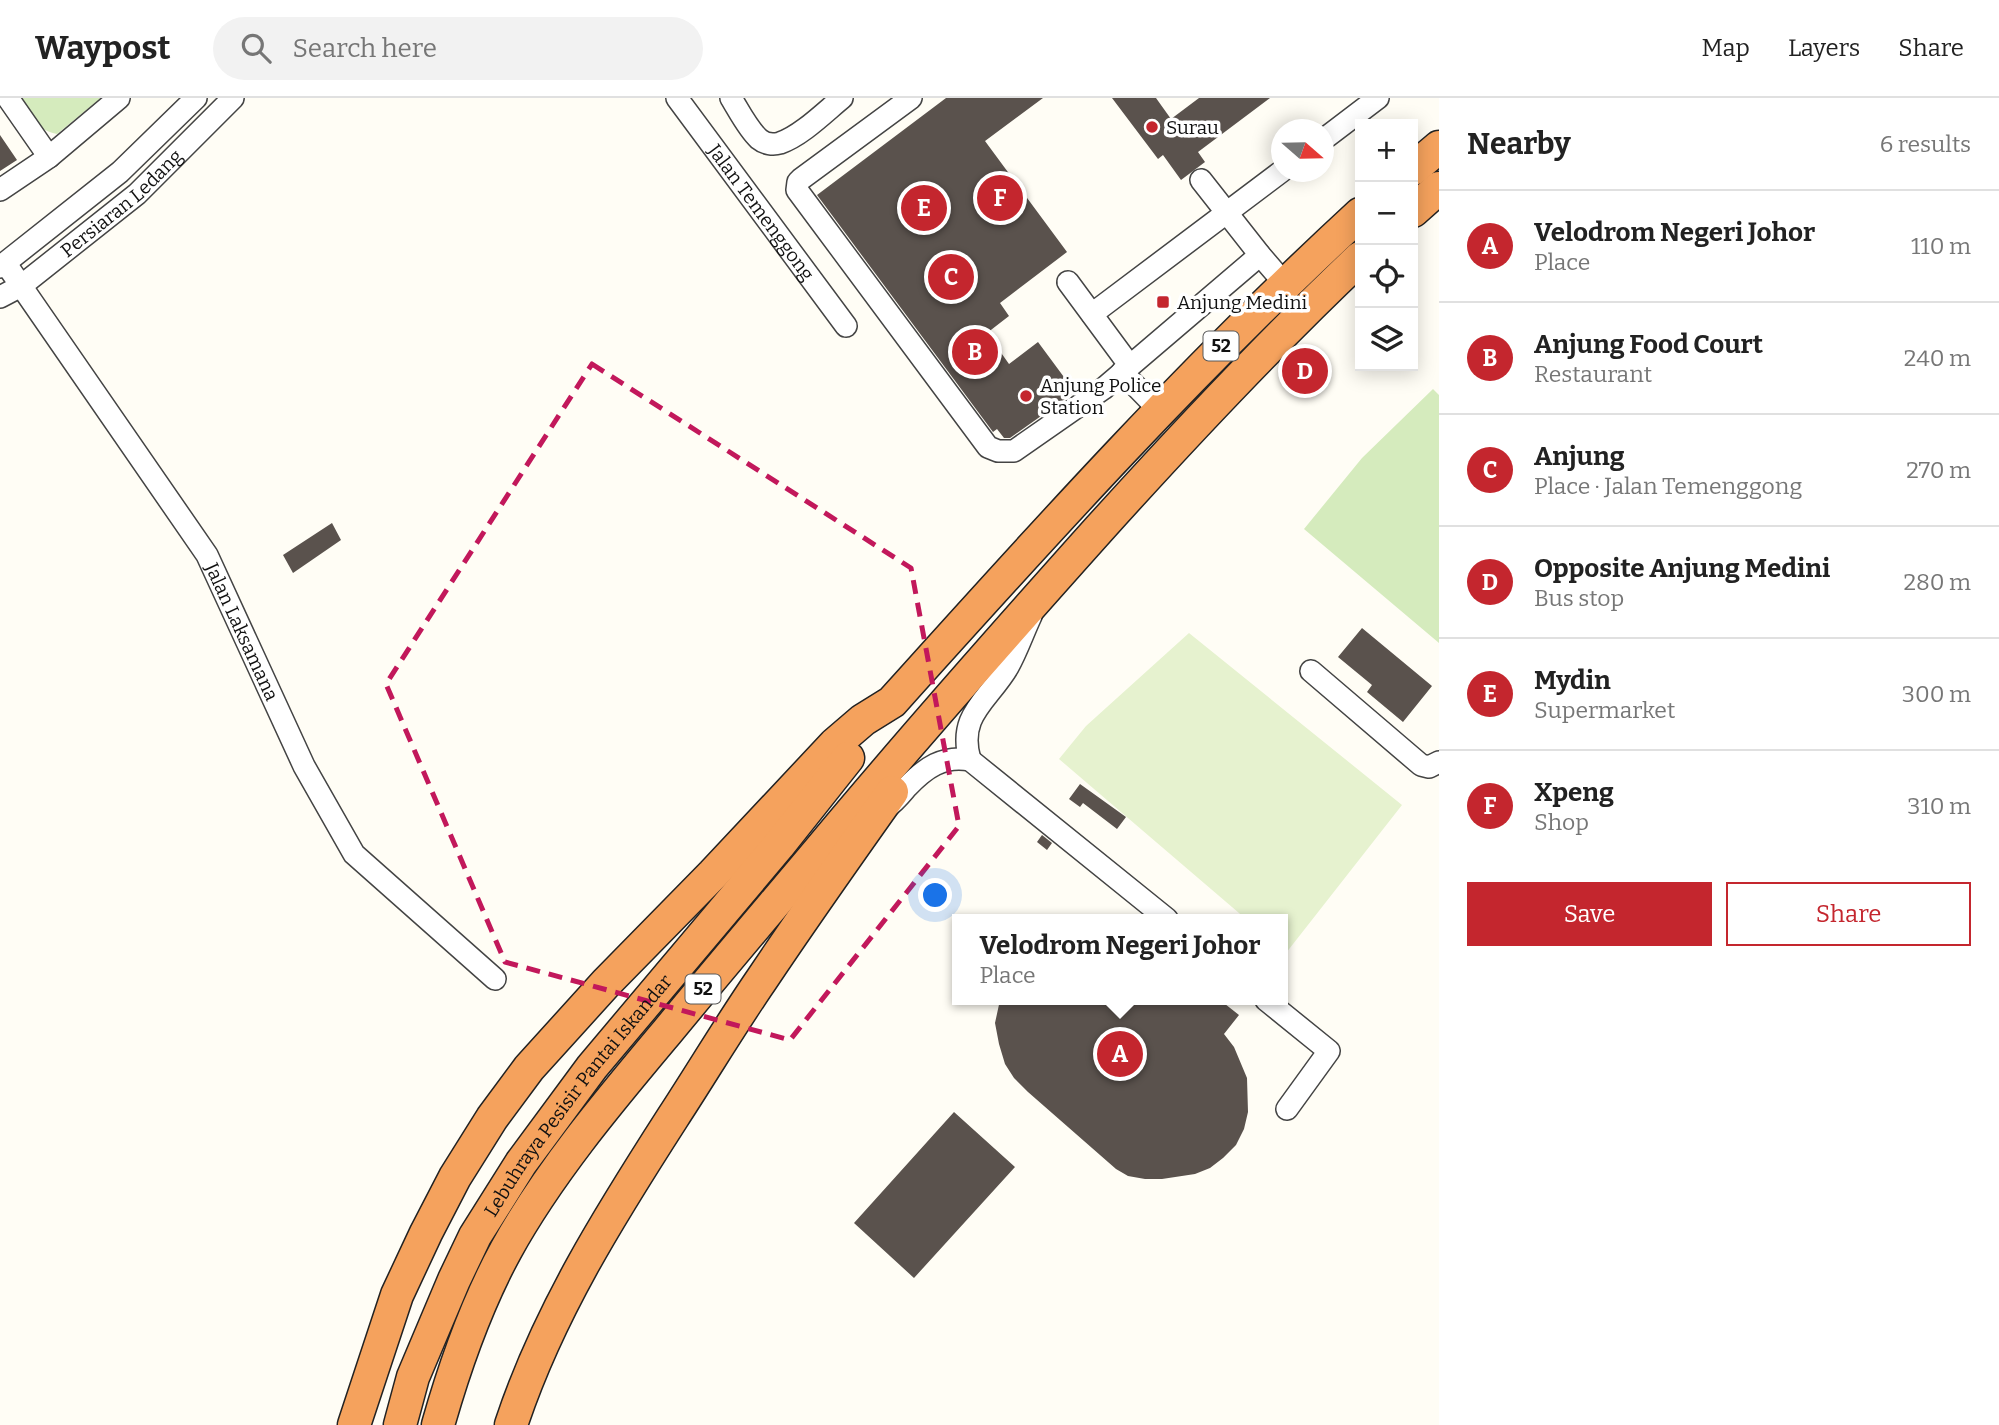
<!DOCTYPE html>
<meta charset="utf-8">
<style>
:root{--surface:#fff;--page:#f2f2f2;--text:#222;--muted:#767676;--line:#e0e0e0;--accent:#c4262e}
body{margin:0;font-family:Bitter,serif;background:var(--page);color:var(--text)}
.controls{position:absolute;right:21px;top:21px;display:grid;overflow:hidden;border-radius:0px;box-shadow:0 4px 18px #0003}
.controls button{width:63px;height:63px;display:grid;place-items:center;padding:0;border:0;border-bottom:2px solid var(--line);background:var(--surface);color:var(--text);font:35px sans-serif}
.compass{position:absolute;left:1271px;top:21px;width:63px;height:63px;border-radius:50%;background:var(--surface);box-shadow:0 4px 18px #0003;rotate:110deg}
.you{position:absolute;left:936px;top:798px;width:24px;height:24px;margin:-18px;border:5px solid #fff;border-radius:50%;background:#1a73e8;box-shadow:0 0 0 10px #1a73e833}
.badge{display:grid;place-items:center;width:46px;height:46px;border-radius:50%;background:var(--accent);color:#fff;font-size:23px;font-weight:700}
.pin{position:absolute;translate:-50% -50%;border:4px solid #fff;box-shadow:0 2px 7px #0006}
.popup{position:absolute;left:952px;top:816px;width:336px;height:91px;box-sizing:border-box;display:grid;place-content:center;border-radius:0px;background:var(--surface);filter:drop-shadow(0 2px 5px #0005);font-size:23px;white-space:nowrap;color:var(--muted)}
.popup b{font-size:26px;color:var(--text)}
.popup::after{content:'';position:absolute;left:50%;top:100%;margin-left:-14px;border:14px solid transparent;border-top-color:var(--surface)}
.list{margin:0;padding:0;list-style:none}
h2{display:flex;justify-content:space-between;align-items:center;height:91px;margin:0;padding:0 28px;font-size:30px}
h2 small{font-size:23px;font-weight:400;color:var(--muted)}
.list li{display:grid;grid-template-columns:46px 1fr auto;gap:21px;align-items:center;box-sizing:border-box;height:112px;padding:0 28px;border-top:2px solid var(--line)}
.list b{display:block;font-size:26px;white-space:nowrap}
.list p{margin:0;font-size:23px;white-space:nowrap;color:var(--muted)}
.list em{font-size:23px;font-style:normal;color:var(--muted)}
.actions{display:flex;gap:14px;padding:21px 28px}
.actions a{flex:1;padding:16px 0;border:2px solid var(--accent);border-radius:0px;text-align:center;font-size:24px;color:var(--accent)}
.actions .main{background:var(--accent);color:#fff}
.icon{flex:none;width:38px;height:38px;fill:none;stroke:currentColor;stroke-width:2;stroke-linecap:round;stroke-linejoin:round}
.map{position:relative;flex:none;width:1439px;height:1327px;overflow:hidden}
header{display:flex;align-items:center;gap:42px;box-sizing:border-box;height:98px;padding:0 35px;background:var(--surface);border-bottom:2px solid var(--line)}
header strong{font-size:33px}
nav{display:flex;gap:38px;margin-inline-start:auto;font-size:24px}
.search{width:490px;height:63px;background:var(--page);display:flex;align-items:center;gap:18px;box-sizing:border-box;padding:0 24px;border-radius:38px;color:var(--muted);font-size:26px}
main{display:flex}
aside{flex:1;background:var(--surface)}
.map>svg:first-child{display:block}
.green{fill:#d5ebbd}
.pitch{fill:#e6f2cf}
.building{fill:#5a524d}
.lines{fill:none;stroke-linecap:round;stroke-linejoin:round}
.minor-casing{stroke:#444;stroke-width:24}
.highway-casing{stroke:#222;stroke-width:35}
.minor{stroke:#fff;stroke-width:21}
.highway{stroke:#f5a25d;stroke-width:32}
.marked{fill:none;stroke:#c2185b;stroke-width:5;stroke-dasharray:14 9;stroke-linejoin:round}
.poi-dot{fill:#c4262e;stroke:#fff;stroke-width:2.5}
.labels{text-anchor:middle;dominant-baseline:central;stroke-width:7;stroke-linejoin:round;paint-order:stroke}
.shield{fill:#fff;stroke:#585858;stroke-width:2}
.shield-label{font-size:18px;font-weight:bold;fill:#111}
.poi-label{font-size:19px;fill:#111;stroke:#fff;text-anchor:start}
.street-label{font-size:19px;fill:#111;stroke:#fff}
</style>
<header>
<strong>Waypost</strong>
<div class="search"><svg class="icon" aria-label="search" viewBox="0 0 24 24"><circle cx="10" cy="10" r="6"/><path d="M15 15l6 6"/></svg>Search here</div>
<nav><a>Map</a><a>Layers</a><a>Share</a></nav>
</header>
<main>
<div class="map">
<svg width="1439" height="1327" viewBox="0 0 1439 1327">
<rect width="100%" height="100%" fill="#fffdf5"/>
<path class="green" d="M18,0H101L57,36C34,31 29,18 18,0Z
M1433,291L1439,297V545L1304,431L1362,360Z"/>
<path class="pitch" d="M1189,535L1402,707L1286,855L1283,852V821H1246L1059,661L1086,628Z"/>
<path class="building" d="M946,0H1043L985,43L1067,154L1000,205L1009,218L987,235L1009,266L1038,244L1075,294L1010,340H1004L997,331L993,334L817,97Z
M1112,0H1156L1171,21L1199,0H1270L1198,54L1205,64L1181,82L1163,57L1158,61Z
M0,37L17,62L0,73Z
M332,425L341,442L293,475L283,457Z
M1362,530L1432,588L1403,624L1367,594L1372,587L1338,559Z
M1080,686L1126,719L1117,731L1083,705L1080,709L1069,701Z
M1042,737L1052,745L1047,752L1037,744Z
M1000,902H1220L1239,917L1224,936L1234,949L1247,980L1248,1014L1244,1031L1236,1047L1223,1060L1210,1070L1195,1076L1162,1081H1145L1128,1078L1116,1071L1028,994L1014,980L1005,966L999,946L995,925Z
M954,1014L1015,1069L914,1180L854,1125Z"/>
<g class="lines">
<defs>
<g id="minor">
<path d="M8,0L49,59"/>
<path id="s1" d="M677,0L846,228"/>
<path d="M731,0C739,13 748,31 759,41C765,46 773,47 780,45C801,38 825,14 842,0"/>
<path d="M911,0L801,81L798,84L797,92L988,349L998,353H1014L1103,291L1260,157"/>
<path d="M1324,41L1378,0"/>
<path d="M1201,82L1260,157L1285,186"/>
<path d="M0,92L49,59L119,0"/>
<path id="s2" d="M6,166L207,457L304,668L354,756L495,881"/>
<path d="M0,169L120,74L196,0"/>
<path d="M1068,184L1130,268"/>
<path id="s3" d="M0,199L21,188L137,96L233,0"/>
<path d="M1092,216L1282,73"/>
<path d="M1122,274L1159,312"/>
<path d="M1311,573L1421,667L1429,669L1439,664"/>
<path d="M970,662C957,617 988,603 1008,569C1017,553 1023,535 1031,518"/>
<path d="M887,709C895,704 901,696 907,689C925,670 943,657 970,662L1167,821"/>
<path d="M1266,902L1329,953L1287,1011"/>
</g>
<g id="highway">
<path d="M1413,71L1439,49"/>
<path d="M1413,113L1439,90"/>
<path d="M354,1327L397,1197L426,1135L455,1079L492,1020L529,970L606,885L713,776L835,646L863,622L892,604C1043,436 1194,269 1360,116"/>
<path id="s4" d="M400,1327L413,1279L454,1182L475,1138L521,1065L592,969L779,747L848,660"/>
<path d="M438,1327C455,1267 476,1207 506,1152C549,1074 610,1002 667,934C718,872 770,811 822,749C912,641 1005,536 1099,431C1183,338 1269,246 1360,160"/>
<path d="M511,1327C548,1215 610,1117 673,1019C703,973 731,926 762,881C804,818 848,756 892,694"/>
</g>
</defs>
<use href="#minor" class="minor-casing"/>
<use href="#highway" class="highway-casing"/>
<use href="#minor" class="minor"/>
<use href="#highway" class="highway"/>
</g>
<path class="marked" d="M592,266L911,470L959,728L790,942L505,864L386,586Z"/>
<g class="poi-dot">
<circle cx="1152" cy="29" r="7"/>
<rect x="1156" y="197" width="14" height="14" rx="3.5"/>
<circle cx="1026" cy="298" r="7"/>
</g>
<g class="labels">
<g class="shield">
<rect x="1203.5" y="233.5" width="35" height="29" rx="5"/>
<rect x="685.5" y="876.5" width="35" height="29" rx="5"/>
</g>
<g class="shield-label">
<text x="1221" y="248">52</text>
<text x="703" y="891">52</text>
</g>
<g class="poi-label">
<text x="1166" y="29">Surau</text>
<text x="1177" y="204">Anjung Medini</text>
<text x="1040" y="287">Anjung Police<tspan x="1040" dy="22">Station</tspan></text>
</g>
<g class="street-label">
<text stroke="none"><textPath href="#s3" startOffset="154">Persiaran Ledang</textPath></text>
<text stroke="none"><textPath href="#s1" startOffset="142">Jalan Temenggong</textPath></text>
<text stroke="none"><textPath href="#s2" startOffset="438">Jalan Laksamana</textPath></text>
<text stroke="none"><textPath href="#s4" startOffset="378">Lebuhraya Pesisir Pantai Iskandar</textPath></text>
</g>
</g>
</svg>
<div class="controls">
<button>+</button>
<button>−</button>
<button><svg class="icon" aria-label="locate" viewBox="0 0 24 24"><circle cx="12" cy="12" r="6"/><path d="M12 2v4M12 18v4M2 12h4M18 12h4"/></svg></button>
<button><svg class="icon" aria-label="layers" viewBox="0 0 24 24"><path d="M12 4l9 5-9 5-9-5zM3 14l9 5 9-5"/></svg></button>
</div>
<svg class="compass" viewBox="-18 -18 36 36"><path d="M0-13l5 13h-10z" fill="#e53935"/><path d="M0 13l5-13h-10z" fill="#767676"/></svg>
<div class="you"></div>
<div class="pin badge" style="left:1120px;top:956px">A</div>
<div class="popup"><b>Velodrom Negeri Johor</b>Place</div>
<div class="pin badge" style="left:975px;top:254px">B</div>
<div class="pin badge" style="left:951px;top:179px">C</div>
<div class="pin badge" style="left:1305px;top:273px">D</div>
<div class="pin badge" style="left:924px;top:110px">E</div>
<div class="pin badge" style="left:1000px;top:100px">F</div>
</div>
<aside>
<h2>Nearby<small>6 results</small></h2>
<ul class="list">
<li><span class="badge">A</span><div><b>Velodrom Negeri Johor</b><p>Place</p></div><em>110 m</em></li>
<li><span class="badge">B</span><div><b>Anjung Food Court</b><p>Restaurant</p></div><em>240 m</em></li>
<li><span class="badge">C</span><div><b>Anjung</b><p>Place · Jalan Temenggong</p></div><em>270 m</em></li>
<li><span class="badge">D</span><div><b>Opposite Anjung Medini</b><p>Bus stop</p></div><em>280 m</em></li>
<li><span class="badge">E</span><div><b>Mydin</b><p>Supermarket</p></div><em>300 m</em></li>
<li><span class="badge">F</span><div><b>Xpeng</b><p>Shop</p></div><em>310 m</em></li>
</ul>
<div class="actions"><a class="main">Save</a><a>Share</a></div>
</aside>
</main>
